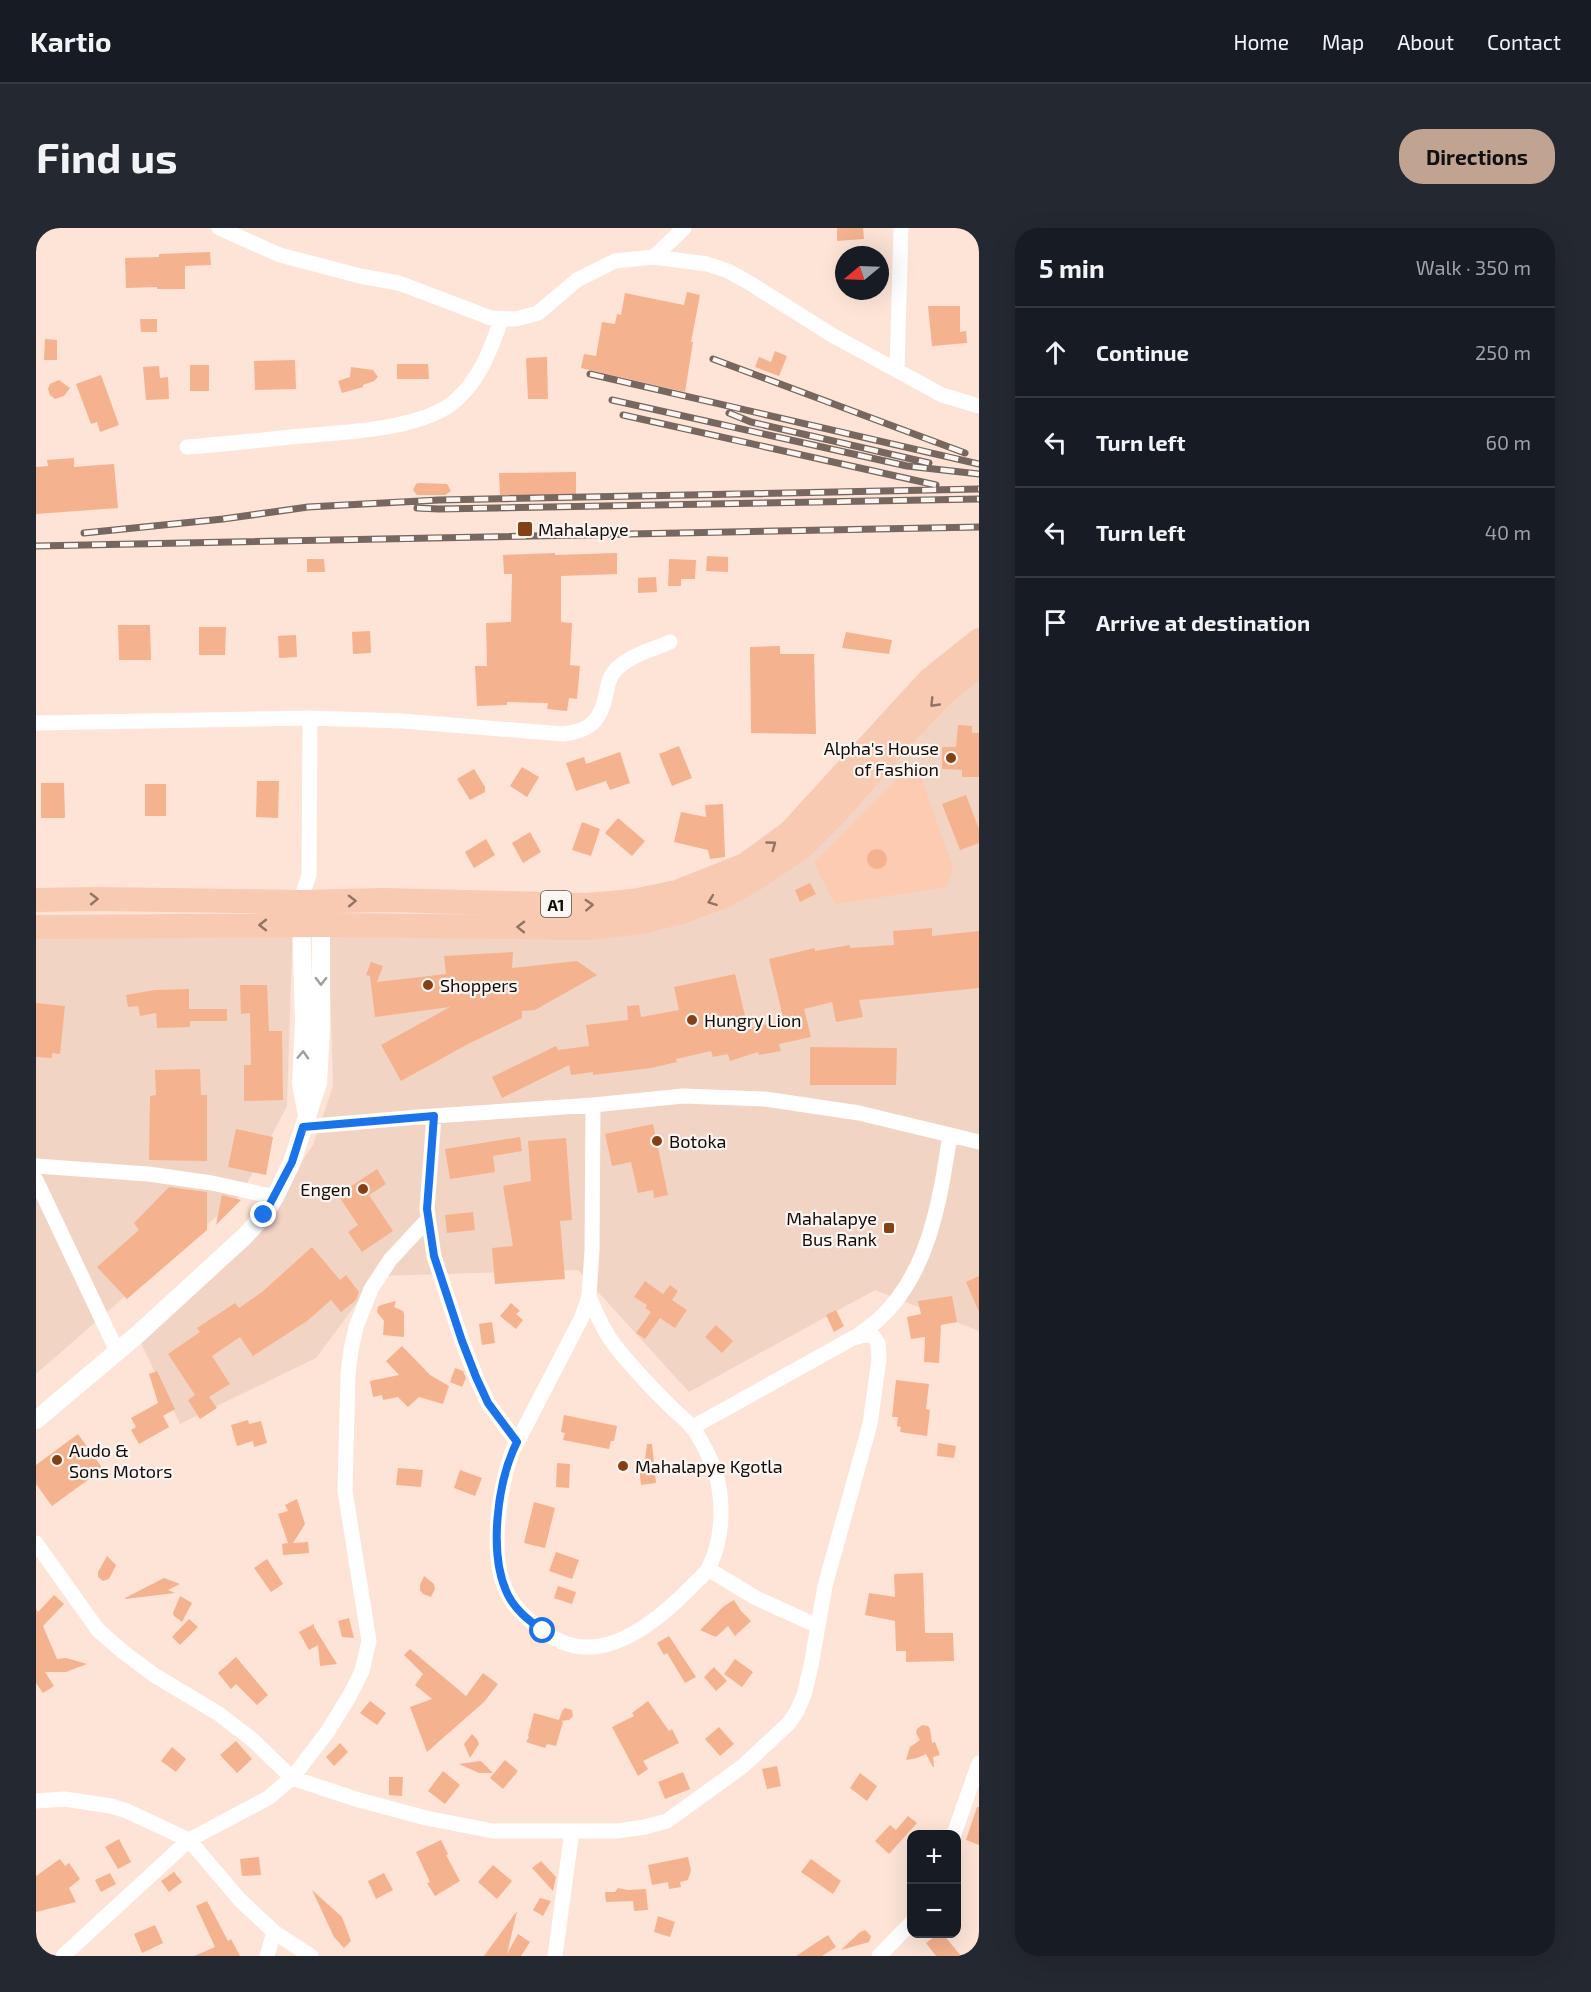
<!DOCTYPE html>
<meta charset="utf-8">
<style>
:root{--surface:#171b24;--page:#242831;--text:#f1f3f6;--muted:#9ea1a6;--line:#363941;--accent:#c0a391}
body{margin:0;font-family:"Exo 2",sans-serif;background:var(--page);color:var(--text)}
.controls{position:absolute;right:18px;bottom:18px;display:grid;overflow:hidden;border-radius:12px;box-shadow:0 6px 24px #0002}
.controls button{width:54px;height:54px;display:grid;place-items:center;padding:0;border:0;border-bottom:2px solid var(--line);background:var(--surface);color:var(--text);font:30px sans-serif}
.compass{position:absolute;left:799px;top:18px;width:54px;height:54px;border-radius:50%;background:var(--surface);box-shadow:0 6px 24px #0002;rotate:251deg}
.stop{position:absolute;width:18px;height:18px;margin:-14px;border:4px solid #1a73e8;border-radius:50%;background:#fff}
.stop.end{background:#1a73e8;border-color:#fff;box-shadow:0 2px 6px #0008}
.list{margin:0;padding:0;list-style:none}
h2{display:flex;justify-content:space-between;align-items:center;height:78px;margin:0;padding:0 24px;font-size:26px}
h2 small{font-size:20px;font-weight:400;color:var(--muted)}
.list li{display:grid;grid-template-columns:39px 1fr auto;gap:18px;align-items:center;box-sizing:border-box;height:90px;padding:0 24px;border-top:2px solid var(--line)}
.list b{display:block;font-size:22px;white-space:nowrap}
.list em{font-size:20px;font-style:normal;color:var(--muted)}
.icon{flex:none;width:33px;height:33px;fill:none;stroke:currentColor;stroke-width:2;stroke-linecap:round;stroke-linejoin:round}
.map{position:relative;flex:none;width:943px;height:1728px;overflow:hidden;border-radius:24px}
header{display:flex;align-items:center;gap:36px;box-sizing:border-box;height:84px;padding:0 30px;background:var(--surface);border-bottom:2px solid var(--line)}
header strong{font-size:28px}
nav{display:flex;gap:33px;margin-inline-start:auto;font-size:21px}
.intro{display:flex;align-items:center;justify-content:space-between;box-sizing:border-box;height:144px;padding:0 36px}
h1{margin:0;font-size:42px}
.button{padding:15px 27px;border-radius:24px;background:var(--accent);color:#111;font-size:21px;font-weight:700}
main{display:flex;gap:36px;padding:0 36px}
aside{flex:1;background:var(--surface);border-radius:24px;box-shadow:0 6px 24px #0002}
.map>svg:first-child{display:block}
.built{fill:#f2d4c4}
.green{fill:#fdcbb1}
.building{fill:#f5b28e}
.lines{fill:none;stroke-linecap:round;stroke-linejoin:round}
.minor{stroke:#fff;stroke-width:15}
.tertiary{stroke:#fff;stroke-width:18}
.trunk{stroke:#f8cab2;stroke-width:24}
.rail-casing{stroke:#77675f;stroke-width:7}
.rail{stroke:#fcf6f3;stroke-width:4.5;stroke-dasharray:14;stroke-linecap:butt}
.oneway{stroke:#927465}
.oneway2{stroke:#a19d9c}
.route{stroke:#1a73e8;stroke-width:8}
.poi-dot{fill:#854116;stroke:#fcf6f3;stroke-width:2}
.labels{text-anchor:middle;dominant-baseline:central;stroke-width:4.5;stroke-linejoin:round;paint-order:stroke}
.shield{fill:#fcf6f3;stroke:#5a524e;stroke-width:1.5}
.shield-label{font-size:16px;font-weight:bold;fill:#150b07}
.poi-label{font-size:18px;fill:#150b07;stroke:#fcf6f3;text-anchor:start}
</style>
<header>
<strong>Kartio</strong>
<nav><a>Home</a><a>Map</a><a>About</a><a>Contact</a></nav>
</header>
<div class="intro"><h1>Find us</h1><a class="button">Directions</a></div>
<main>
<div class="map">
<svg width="943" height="1728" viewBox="0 0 943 1728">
<rect width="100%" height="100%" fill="#fde4d7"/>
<path class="built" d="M943,436V1103L839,1062L653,1164L542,1042L341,1048L280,1130L144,1196L102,1109L226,993L277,917L297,858L292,686L531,685L687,661Z
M257,692L251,878L205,967L0,1146V704Z"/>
<path class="green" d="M864,548L885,549L917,640L911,659L799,676L778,635Z"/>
<path class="building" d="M801,0H827L828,11L801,13Z
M174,24L175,37L149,38V61H121V59L90,60L89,30L123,29V26Z
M651,64L664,67L655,114H657L649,164L545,140L548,126L560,128L566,94L579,96L581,86L585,87L589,65L648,77Z
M892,78H924V104L930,103L931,115L896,118Z
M104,91H121V104H105Z
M9,111L21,112V132H8Z
M739,123L751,128L743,148L719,139L723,129L735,134Z
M511,129L512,171H492L490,130Z
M259,132L260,161L219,162L218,133Z
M361,136H392L393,151H361Z
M154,137H173V163H154Z
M123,138L124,150L132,149L133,171L110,172L107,139Z
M315,139L337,142L342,149L338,153L327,157V159L306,165L302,153L314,149Z
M65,147L83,197L64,204L61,194L55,196L40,156Z
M23,152L34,160L28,168L19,171L14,167L12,161L14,156Z
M38,230V239L78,236L82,280L0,286V239L12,238L11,232Z
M540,244V267H464L463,245Z
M383,255L411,256L415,263L409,267H381L377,262L380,256Z
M519,325V327L581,325V346L525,348V394L536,395L534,437L544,438L541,471L533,470L531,483L511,481L512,475L471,474V477L441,478L439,438H451L450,395L475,394L476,346H468L467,327Z
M671,328L692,329V344L670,343Z
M271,331H288L289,344H271Z
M633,331L660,332L659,351H645V358H632Z
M620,349L621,364L602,365V350Z
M82,397H114L115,432H83Z
M163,399H190L189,427H163Z
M334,403L335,425L317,426L316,404Z
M810,404L856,412L853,426L806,420Z
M260,407L261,429L243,430L242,408Z
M744,418V426H778L780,506L715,505L714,419Z
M922,497L936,498V505H943V549H926V542L906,541V519H920Z
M643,518L656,550L636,558L623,526Z
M584,524L594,555L574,562L570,553L540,563L530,535L548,529L550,536Z
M486,539L503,549L491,569L474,558Z
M438,541L449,559V564L434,572L421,551Z
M221,553H243L242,590L220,589Z
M5,555H28L29,590H5Z
M109,556H130V588H109Z
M930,567L943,601V615L924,622L906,576Z
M687,576L689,629L674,631L672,622L638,614L645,584L670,589L669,577Z
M582,590L609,613L596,628L569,605Z
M546,594L564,601L555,628L536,622Z
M494,604L505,624L487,635L476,615Z
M450,611L459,627L438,640L429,624Z
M831 631a10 10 0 1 1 20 0a10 10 0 1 1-20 0Z
M774,655L780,666L764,674L759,662Z
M896,700V708L943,703V760L823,772L827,789L800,794L796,774L768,781L775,809L743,816L745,823L723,827L722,824L694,833L692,826L677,829L675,823L640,831L641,834L615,840L557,847V844L535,847L533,837L466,870L456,849L520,818L522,822L553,818L550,797L592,792L591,778L603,777L605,789L643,782L638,759L699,746L712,800L748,793L733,731L779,720V723L814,717V720L858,717L857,703Z
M477,724L476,740L541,733L561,747L499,782L486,783V790L432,816L365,853L345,817L414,779L339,789L334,748L330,747L335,734L347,738L341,754L410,746L408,728Z
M204,757H231L233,803H246L247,872L208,873V837H215L214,785L205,786Z
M153,761V781H191V793H154V799L121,800L120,785L104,788L102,778L92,779L90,767L119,762Z
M0,775L29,778L24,826L16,825V830L0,829Z
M774,819L861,820L860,857H774Z
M164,841L165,867H171V933L113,932L114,868L120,867L119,842Z
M617,896L632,967L618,970L617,962L602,965L595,934L576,938L569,906Z
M200,901L237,909L230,947L192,939Z
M484,909L486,923L457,928L459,944L414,951L409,921Z
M530,910L536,992L524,993L529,1051L459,1056L456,1020L477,1018L467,958L495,953L492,913Z
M341,941L350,956L333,967L357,1003L326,1024L312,1004L322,997L302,967Z
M133,959L171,964V1002L91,1071L61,1039L103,1002L98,995Z
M186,967L205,972L180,997Z
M437,984L439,1002L411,1005L409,987Z
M276,1019L304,1052L310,1047L323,1064L320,1072L305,1084L295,1072L271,1093L217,1128L204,1109L176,1128L194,1156L173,1169L181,1180L164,1191L152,1172L159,1167L132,1126L164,1104L161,1100L199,1075L203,1080L226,1064Z
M943,1048V1084L930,1054Z
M609,1053L627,1066L634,1057L642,1063L636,1072L651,1082L639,1100L624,1090L609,1111L600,1105L615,1084L609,1080L611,1077L598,1069Z
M916,1068L921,1094L905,1097L903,1135L888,1134L889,1109L875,1111L871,1089L885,1086L882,1073Z
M360,1073L358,1079L367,1083L368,1086V1109L347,1107L348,1093L341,1084L342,1079L345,1077Z
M475,1075L484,1083L480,1086L487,1092L480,1101L464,1088Z
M800,1082L808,1098L798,1104L790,1087Z
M456,1094L459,1115L446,1117L443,1096Z
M680,1097L697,1113L686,1125L669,1109Z
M366,1118L394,1147L413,1158L407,1176L383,1169L372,1179L362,1169L347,1172L346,1167L337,1169L334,1153L363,1147L350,1133Z
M419,1140L427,1143L430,1150L426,1159L414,1154Z
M121,1143L139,1181L127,1188L133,1199L103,1216L95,1202L100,1199L95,1190L122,1175L113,1146Z
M860,1152L893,1156L890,1181L894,1182L891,1208L864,1204L865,1199L861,1198L862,1189H856Z
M528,1187L581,1198L578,1213H575L573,1221L527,1212L529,1205L525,1204Z
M212,1192L213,1196L225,1193L231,1215L218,1219L217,1213L201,1218L195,1197Z
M42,1206L67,1241L16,1278L0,1256V1237Z
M902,1215L920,1218L918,1230L901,1228Z
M611,1216H616L620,1255L605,1257L603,1239L608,1240Z
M521,1235L534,1236L533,1260L520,1259Z
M362,1240L387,1242L385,1259L360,1257Z
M424,1242L446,1250L439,1268L418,1260Z
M261,1271L269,1296L257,1315L272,1314L273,1325L247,1327L246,1316L252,1315L242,1286L252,1283L249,1277Z
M498,1274L519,1280L509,1320L488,1315Z
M520,1324L543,1332L536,1351L513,1343Z
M71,1328L80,1337L73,1351L67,1353L62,1349V1344Z
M231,1331L247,1356L235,1364L218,1340Z
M887,1345L889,1405H917L918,1433L870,1434V1423H860L859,1393L829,1387L833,1365L859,1369L858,1346Z
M388,1348L398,1356L399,1361L395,1369L387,1366L384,1362V1357Z
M128,1350L144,1356L132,1362L139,1365L89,1371V1370Z
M522,1358L540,1364L536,1376L518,1370Z
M18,1367L28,1376L7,1398L21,1431L30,1430L51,1436L30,1444H9L18,1458L7,1465L0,1455V1381L2,1384Z
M144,1368L156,1375L146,1394L138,1388L137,1385Z
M698,1372L705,1383L715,1393L699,1408L692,1398L680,1409L664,1402L688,1378Z
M313,1390L318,1410L306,1409L302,1393Z
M153,1391L162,1399L144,1417L136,1409Z
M278,1396V1399L301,1436L284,1438L282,1417L273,1422L263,1404Z
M633,1408L660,1449L649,1455L631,1425L628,1427L621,1415Z
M374,1421L430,1468L447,1445L462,1456L448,1474L391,1524L374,1479L396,1471L379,1457L387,1446L368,1427Z
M200,1429L232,1467L221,1477L200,1456L195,1461L182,1445Z
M699,1431L717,1444L706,1459L688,1446Z
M678,1439L691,1453L680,1463L668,1449Z
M334,1473L350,1485L341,1497L324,1485Z
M612,1473L633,1503L636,1501L643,1515L607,1533L612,1541L602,1548L576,1499L598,1488L596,1485Z
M529,1480L536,1482L537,1488L533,1492L525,1493L527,1494L520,1518L511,1516L509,1520L490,1514L493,1509L492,1508L498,1485L523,1492L526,1483Z
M886,1497L892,1498L894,1501L896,1515L899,1514L904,1527L897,1529L898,1539H897L890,1526L881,1530L870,1532L874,1519L884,1512L880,1505L881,1501Z
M683,1499L698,1516L684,1528L669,1511Z
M436,1506L441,1511L443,1516L434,1530L428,1516Z
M200,1513L216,1531L201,1545L184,1527Z
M304,1515L312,1524L298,1538L290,1529Z
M136,1519L150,1531L140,1544L125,1533Z
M469,1532L482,1543L467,1561L454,1550Z
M445,1533L457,1545H443L423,1536Z
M741,1538L745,1558L731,1561L726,1541Z
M407,1543L424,1557L409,1576L392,1563Z
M647,1544L654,1561L629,1571L622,1554Z
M824,1545L841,1558L831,1573L814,1560Z
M353,1549H367L366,1568L353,1567Z
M941,1579H943V1617L930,1612Z
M872,1588L881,1595L853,1626L839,1613L854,1597L860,1602Z
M83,1611L95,1634L82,1641L69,1619Z
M405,1612L412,1626L410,1627L424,1653L399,1668L391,1655L394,1654L380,1624Z
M223,1629L225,1647L206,1648L204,1631Z
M652,1629L655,1642L652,1652L644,1654L645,1659L633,1661L632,1654L616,1657L612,1637Z
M24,1631L29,1638L33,1635L44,1651L33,1660L40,1674L0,1684V1648Z
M775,1631L805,1653L797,1666L765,1644Z
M505,1633L520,1649L517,1663L496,1640Z
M457,1637L476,1653L461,1671L442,1654Z
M138,1644L146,1654L133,1664L125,1653Z
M74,1645L80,1656L65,1664L59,1652Z
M348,1645L357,1662L340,1671L332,1653Z
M582,1660L592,1662L610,1661L612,1682L598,1683L597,1673L570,1674L569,1664H579Z
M276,1662L306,1689L315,1713L308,1720L298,1709Z
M504,1670L515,1673L507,1688L497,1682Z
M171,1673L192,1713L195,1711L204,1728H158L179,1719L160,1678Z
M481,1683L471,1726L482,1706L494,1714L485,1728H448Z
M622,1688L639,1694L634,1709L618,1704Z
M119,1697L127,1715L106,1725L98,1706Z
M829,1702L835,1708L833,1714L805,1722L824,1704Z
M902,1706H907L925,1728H900L890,1715Z
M792,1707L800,1719L786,1728H760Z"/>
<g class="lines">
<path class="minor" d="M183,0L244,27L324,48L363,55L455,90L480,91L502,85L541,52L579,33L618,29L671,36L692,43L712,54L796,107L906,167L943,178
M618,29L648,0
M861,142L865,0
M151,219C189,216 227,212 265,208C308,204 385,202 419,173C444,152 455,120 466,90
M0,495L274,490
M264,674L273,647L274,490L366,493L527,506C554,503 565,493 570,466C572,458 572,452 577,445C590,428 616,422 634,414
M398,888L391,981L398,1028L426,1113L440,1149L452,1175L481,1214
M267,899L383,889L557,877L647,868L729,871L823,885L943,914
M0,938L112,946L176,955L239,969
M0,952L81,1123
M553,1068C560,1086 568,1104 580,1119C595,1138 612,1156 629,1173C637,1182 647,1189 655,1198C662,1205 678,1237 680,1246C688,1276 687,1311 673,1339C670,1346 663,1351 658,1356C633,1382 590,1420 551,1419C533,1419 516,1411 502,1399C491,1391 481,1382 474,1370C451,1334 463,1262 476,1224L546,1089L553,1068L556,1022L557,877
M820,1109C827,1103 835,1098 842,1092C893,1046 904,972 914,907
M0,1315L62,1402L86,1423L118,1447L183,1486L218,1513L256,1550L323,1572L390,1590L457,1603H581L609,1599L631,1593L707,1538L753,1495L761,1483L768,1467L775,1438L789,1358L834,1196L843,1131L842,1115L837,1108L829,1107L817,1110L657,1199
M672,1341L720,1370L782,1398
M0,1573L28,1571L75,1578L91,1583L153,1612L204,1672L238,1704L275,1728
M918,1606L943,1535
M27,1728L153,1612L232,1570L256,1550L292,1503L314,1467L326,1443L333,1413L309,1263L312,1146L315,1122L320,1099L335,1061L354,1032L392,991
M231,1728L238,1704
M519,1728L536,1603
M843,1728L876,1694"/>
<path class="tertiary" d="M265,686L268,793L265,855L270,883
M0,1192L101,1107L209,1008L228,987L239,969L256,934L282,855L285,798V686"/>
<path class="trunk" d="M0,672L60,671L264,674L347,672L551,677L597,673L641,664L709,637L754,604L893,452L943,412
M0,699L286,697L552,700L605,694L645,684L686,669L717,652L765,620L798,587L868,507L906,467L943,437"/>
<defs>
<path id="rail" d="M677,131L929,225
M554,146L943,236
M576,172L871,238L943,246
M693,185L715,194L893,235
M587,187L900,257
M381,280L403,281L943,271
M48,305L187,291L272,279L403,272L943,261
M0,318L943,299"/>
</defs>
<use href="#rail" class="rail-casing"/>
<use href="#rail" class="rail"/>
</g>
<defs><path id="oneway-chevron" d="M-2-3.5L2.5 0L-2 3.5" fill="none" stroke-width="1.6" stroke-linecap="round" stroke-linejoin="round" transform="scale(1.5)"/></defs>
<g class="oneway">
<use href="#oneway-chevron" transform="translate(898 475) rotate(134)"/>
<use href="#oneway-chevron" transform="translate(736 617) rotate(-36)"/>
<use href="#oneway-chevron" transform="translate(58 671) rotate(-1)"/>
<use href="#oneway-chevron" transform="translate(316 673) rotate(-1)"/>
<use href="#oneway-chevron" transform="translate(676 673) rotate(159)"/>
<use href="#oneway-chevron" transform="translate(553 677) rotate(-3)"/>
<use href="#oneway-chevron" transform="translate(227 697) rotate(180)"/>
<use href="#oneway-chevron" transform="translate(485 699) rotate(-179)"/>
</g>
<g class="oneway2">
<use href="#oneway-chevron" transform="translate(285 753) rotate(91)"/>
<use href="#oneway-chevron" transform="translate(267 827) rotate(-87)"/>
</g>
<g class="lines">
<path class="route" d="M228,987L256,934L267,899L398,888L391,981L398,1028L426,1113L440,1149L452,1175L481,1214C461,1254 452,1327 472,1367C480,1383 494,1393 507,1403"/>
</g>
<g class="poi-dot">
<rect x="481" y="293" width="16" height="16" rx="3"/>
<circle cx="915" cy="530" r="6"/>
<circle cx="392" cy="757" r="6"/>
<circle cx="656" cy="792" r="6"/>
<circle cx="621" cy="913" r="6"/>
<circle cx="327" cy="961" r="6"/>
<rect x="847" y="994" width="12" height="12" rx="3"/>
<circle cx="21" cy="1232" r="6"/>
<circle cx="587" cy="1238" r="6"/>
</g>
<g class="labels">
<rect class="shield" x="505" y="663" width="30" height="26" rx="4.5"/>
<g class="shield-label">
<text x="520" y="676">A1</text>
</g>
<g class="poi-label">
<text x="502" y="301">Mahalapye</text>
<text x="903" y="520" text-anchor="end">Alpha's House<tspan x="903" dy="21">of Fashion</tspan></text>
<text x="404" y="757">Shoppers</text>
<text x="668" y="792">Hungry Lion</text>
<text x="633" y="913">Botoka</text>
<text x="315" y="961" text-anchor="end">Engen</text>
<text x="841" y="990" text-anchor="end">Mahalapye<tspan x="841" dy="21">Bus Rank</tspan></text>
<text x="33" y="1222">Audo &amp;<tspan x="33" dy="21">Sons Motors</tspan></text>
<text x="599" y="1238">Mahalapye Kgotla</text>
</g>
</g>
</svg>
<div class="controls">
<button>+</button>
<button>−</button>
</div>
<svg class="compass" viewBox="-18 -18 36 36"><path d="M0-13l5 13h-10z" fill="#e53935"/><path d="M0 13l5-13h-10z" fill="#9ea1a6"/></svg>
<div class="stop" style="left:507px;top:1403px"></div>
<div class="stop end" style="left:228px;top:987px"></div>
</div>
<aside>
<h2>5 min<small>Walk · 350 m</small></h2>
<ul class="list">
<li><svg class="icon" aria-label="ahead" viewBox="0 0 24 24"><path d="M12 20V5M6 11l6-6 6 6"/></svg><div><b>Continue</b></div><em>250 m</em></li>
<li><svg class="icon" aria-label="left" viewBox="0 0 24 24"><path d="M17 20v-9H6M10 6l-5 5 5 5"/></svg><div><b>Turn left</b></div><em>60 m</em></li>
<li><svg class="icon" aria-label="left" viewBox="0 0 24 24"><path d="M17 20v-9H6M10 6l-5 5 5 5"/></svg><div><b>Turn left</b></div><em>40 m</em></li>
<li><svg class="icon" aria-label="arrive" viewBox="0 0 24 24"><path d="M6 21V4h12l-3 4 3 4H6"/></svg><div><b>Arrive at destination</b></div></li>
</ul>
</aside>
</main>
